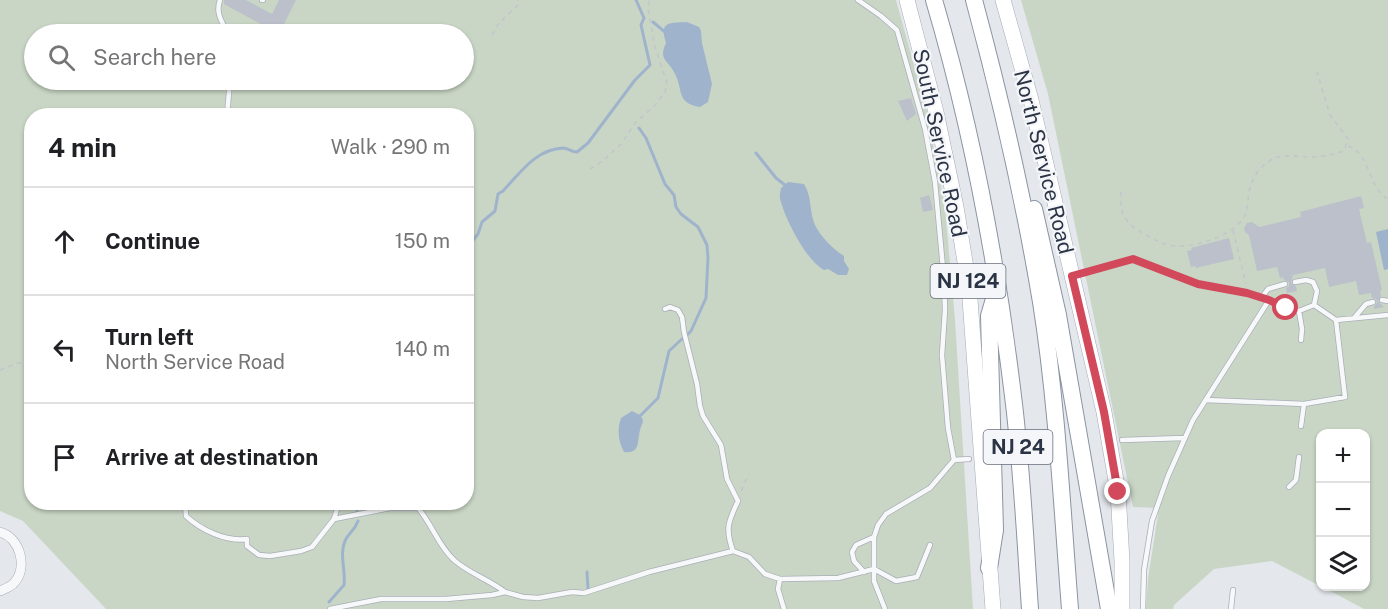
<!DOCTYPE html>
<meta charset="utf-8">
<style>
:root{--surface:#fff;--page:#f6f6f6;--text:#202124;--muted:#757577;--line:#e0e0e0}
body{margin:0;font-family:"Public Sans",sans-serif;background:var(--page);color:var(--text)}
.controls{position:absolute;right:18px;bottom:18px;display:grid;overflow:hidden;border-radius:12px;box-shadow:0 2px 4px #0004}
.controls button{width:54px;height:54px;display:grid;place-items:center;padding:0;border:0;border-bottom:2px solid var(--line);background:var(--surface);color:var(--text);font:30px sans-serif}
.stop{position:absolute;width:18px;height:18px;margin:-14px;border:4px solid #d1495b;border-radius:50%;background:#fff}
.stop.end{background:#d1495b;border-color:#fff;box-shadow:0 2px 6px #0008}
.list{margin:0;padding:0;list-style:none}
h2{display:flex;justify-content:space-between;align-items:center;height:78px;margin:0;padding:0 24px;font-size:26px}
h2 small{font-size:20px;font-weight:400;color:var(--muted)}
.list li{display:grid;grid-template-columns:39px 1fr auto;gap:18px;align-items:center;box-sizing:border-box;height:108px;padding:0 24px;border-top:2px solid var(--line)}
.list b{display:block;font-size:22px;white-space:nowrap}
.list p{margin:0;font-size:20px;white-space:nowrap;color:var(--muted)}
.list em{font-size:20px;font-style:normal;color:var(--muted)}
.icon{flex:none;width:33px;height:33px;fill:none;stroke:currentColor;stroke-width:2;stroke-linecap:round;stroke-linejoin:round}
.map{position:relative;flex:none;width:1388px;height:609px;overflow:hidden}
.search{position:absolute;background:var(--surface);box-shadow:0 2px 4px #0004;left:24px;top:24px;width:450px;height:66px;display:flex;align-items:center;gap:15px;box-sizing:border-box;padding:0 21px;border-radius:33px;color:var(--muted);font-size:22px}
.panel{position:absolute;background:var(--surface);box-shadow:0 2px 4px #0004;left:24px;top:108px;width:450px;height:402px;border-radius:24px}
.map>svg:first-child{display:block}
.green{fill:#c9d6c5;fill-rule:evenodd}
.water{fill:#9fb4cc}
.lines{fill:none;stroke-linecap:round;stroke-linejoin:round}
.stream{stroke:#9fb4cc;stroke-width:3}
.building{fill:#bbc0ca}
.lane-casing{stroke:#a9aeb7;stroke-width:6}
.street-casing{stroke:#a9aeb7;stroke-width:10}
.primary-casing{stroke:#a3abb8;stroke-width:16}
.highway-casing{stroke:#8b94a3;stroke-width:18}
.path{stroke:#c2c5cb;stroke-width:1.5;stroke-dasharray:4.5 4.5;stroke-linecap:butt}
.lane{stroke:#f7f8fa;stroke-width:4.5}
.street{stroke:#f7f8fa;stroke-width:9}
.primary{stroke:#fff;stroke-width:15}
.highway{stroke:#fff;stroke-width:16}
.route{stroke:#d1495b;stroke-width:8}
.labels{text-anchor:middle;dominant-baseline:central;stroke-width:4.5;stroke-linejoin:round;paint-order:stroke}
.shield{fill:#f4f6f9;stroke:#676e7b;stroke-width:1.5}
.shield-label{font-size:20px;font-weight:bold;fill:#2b3445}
.street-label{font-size:21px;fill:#2b3445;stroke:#f4f6f9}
</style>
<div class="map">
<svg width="1388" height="609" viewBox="0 0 1388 609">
<rect width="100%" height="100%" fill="#e4e7ec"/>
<path class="green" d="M0,0H896L927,112L945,208L955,320L973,609H106L23,521L0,511ZM34,34H464V80H34ZM32,116H466V502H32Z
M1021,0H1388V609H1364L1321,586H1366V434H1320V586L1272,561L1214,569L1174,605L1173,609H1146L1148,579L1159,508L1133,507L1048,94Z"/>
<path class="water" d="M687,22L699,27L701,31L702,43L712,84L708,102L700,107C675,103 684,89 674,72C668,60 658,60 666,43C659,21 669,23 687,22Z
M788,182L804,184C812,196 809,211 815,225C821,237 833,249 844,256V261L849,269L847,275H838L828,269L824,270C807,261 786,221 781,202C779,198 780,193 781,188Z
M1388,229V269L1384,270L1376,232Z
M632,411L640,415L643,420C643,423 641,426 640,430C637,441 641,454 624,452C618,441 617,430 621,418Z"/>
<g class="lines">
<path class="stream" d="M653,22L665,32
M639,128L646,138L665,184L674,195L676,207L681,214L698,227L707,245L708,258L706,298L691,331L686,336
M756,153L776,178L785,185
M466,249L478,234L482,222L495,211L498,194L503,191C520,173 536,149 563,148C568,148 571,152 577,152L588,143L635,80L650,65L641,25L644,18L636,0
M638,418L658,398L669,351L682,339
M355,502L357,511
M587,572L588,589
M329,602L344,585C346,571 339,554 345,541C348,533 354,532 358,521"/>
</g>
<path class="building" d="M224,0H246L272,14L279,0H296L279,34L224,4Z
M911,98L916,114L907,121L898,101Z
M929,195L933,210L923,212L920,198Z
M1361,196L1364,208L1359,209L1367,243L1371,242L1382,290L1380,291L1381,296L1378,301L1384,307L1374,309V306L1377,303L1376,299L1372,298L1371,293L1359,295L1356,281L1329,287L1325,268L1293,275L1291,283L1296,286L1297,291L1287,293L1286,288L1289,286V282L1284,280L1283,277L1280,278L1277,267L1257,271L1249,235L1245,232L1244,228L1247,223L1252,222L1259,227L1301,217L1300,212Z
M1229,238L1234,259L1196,268L1195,266L1191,267L1187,251L1192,250L1191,248Z"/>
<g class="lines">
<defs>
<path id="lane" d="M220,0C215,14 223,23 228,34
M262,0H263
M858,0L881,16L897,30L925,129L935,182L944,279L945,310L942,355L948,428L954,460L969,459
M227,116L230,80
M1074,275L1133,259L1198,284L1247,293L1269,300L1286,308L1299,311L1314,305L1317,291L1313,282L1306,280L1295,282
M1262,297L1268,289L1285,284
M1382,300L1388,301
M1314,305L1336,320L1388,315
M665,309L670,307L678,310L682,317L684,332L697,384L700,406L703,416L721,445L727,479L738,501C728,522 725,529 733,551
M1299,311L1302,329L1301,340
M1354,318L1366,304L1373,302
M1206,400L1304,404L1345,397L1336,320
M1301,426L1304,404
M1122,440L1184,438
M1289,487L1296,480L1299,457
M185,502L186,516C201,530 226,542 247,539V546L259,555L270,556L301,551L312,547L334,519L339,502
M334,519L390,508H418C432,524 438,545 453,559C466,572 490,580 505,592
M864,572L854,561L852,552L856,545L874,537
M330,609L381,599H446L492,595L505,592L523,597L538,598L572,592L584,593L649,572L733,551L749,557L765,574L780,579
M784,609L778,589L780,579L838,578L874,569L896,581L917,577L930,545
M885,609L874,581V537L878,525L886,514L930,488L954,460
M1143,609L1144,570L1152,521L1168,476L1193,420L1269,300
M1231,609L1233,590"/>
<path id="street" d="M0,532C20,537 29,569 13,584C10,587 4,589 0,591"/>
<path id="primary" d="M907,0L936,112L956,207L969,286L993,609
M1003,0L1031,100L1104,412L1118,492L1122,561V609"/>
<path id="highway" d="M934,0C972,129 997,263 1013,396C1022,467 1025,538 1030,609
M974,0C1001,100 1024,200 1041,302C1057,403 1062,507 1070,609
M1034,209L1058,315L1109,609
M989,568L995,530L989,316L996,292"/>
</defs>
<use href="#lane" class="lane-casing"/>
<use href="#street" class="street-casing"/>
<use href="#primary" class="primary-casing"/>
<use href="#highway" class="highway-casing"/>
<path class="path" d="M492,35L499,23L519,4L518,0
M1348,146C1371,154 1368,189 1388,199
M590,169L604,160L621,144L635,123L655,105L665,92L667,83L655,47L648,9L649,0
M1121,192C1119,209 1123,221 1138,230C1148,237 1165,246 1176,246C1197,247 1236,235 1245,215C1247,211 1247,206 1248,201C1249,185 1254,172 1268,162C1281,152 1297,157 1313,157C1324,157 1334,154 1344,151L1348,139L1330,115L1317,72
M1233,230L1246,284
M0,370L18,363L32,361
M741,491L749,474"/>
<use href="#lane" class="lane"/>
<use href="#street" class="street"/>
<use href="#primary" class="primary"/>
<use href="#highway" class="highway"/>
</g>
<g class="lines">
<path class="route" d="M1118,492L1104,412L1072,276L1133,259L1198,284L1247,293L1269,300L1286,308"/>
</g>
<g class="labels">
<g class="shield">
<rect x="930.5" y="264" width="75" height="34" rx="4.5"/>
<rect x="983.5" y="430" width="69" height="34" rx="4.5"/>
</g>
<g class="shield-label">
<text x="968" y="281">NJ 124</text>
<text x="1018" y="447">NJ 24</text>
</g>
<g class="street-label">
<text transform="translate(940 143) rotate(78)">South Service Road</text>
<text transform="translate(1044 162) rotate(76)">North Service Road</text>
</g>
</g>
</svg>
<div class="controls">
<button>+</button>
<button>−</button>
<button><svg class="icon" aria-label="layers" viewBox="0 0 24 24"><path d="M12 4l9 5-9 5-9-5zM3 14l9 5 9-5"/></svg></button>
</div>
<div class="stop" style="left:1286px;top:308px"></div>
<div class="stop end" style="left:1118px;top:492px"></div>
<div class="search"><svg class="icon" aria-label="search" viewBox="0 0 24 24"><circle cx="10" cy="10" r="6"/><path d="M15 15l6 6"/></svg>Search here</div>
<section class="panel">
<h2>4 min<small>Walk · 290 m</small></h2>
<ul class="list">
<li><svg class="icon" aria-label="ahead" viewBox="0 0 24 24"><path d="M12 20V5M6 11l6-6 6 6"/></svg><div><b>Continue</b></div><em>150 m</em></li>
<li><svg class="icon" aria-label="left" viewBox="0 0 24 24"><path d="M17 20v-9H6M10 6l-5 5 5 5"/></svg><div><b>Turn left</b><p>North Service Road</p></div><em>140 m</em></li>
<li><svg class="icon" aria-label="arrive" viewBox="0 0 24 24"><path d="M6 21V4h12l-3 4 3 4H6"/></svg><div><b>Arrive at destination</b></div></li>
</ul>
</section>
</div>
